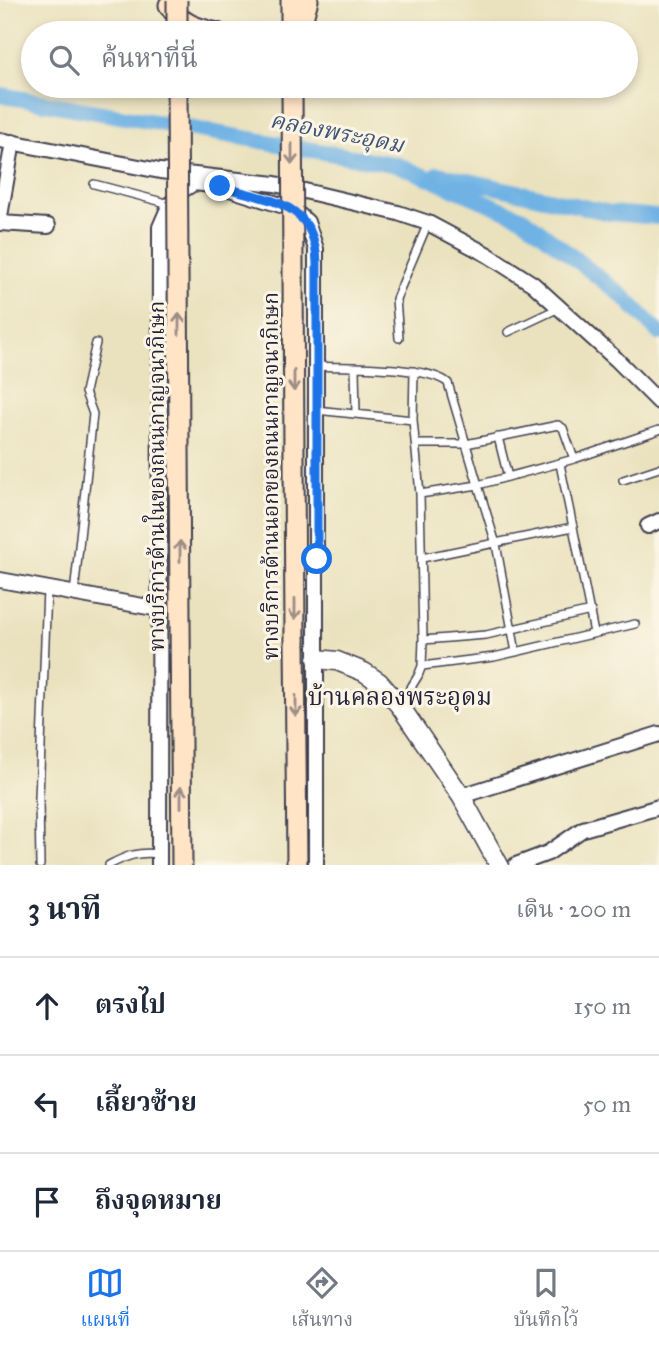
<!DOCTYPE html>
<html lang="th">
<meta charset="utf-8">
<style>
:root{--surface:#fff;--page:#f6f6f7;--text:#1f2937;--muted:#747a83;--line:#e0e1e3;--accent:#1a73e8}
body{margin:0;font-family:"IM FELL Great Primer","Noto Serif Thai",serif;background:var(--page);color:var(--text)}
.stop{position:absolute;width:21px;height:21px;margin:-16px;border:5px solid #1a73e8;border-radius:50%;background:#fff}
.stop.end{background:#1a73e8;border-color:#fff;box-shadow:0 2px 7px #0008}
.list{margin:0;padding:0;list-style:none}
h2{display:flex;justify-content:space-between;align-items:center;height:91px;margin:0;padding:0 28px;font-size:30px}
h2 small{font-size:23px;font-weight:400;color:var(--muted)}
.list li{display:grid;grid-template-columns:46px 1fr auto;gap:21px;align-items:center;box-sizing:border-box;height:98px;padding:0 28px;border-top:2px solid var(--line)}
.list b{display:block;font-size:26px;white-space:nowrap}
.list em{font-size:23px;font-style:normal;color:var(--muted)}
.icon{flex:none;width:38px;height:38px;fill:none;stroke:currentColor;stroke-width:2;stroke-linecap:round;stroke-linejoin:round}
.map{position:relative;flex:none;width:659px;height:865px;overflow:hidden}
.search{position:absolute;background:var(--surface);box-shadow:0 4px 10px #0003;left:21px;right:21px;top:21px;height:77px;display:flex;align-items:center;gap:18px;box-sizing:border-box;padding:0 24px;border-radius:38px;color:var(--muted);font-size:26px}
.sheet{height:385px;background:var(--surface)}
nav{display:flex;justify-content:space-around;align-items:center;box-sizing:border-box;height:98px;border-top:2px solid var(--line);background:var(--surface);font-size:19px;color:var(--muted)}
nav a{display:grid;justify-items:center;gap:4px}
nav .on{color:var(--accent)}
.map>svg:first-child{display:block}
.lines{fill:none;stroke-linecap:round;stroke-linejoin:round}
.canal{stroke:#6fb2e4;stroke-width:16}
.service-casing{stroke:#403f4f;stroke-width:10}
.minor-casing{stroke:#403f4f;stroke-width:18}
.tertiary-casing{stroke:#403f4f;stroke-width:21}
.secondary-casing{stroke:#403f4f;stroke-width:23}
.service{stroke:#fff;stroke-width:7}
.minor{stroke:#fff;stroke-width:14}
.tertiary{stroke:#fff;stroke-width:18}
.secondary{stroke:#ffe4c6;stroke-width:19}
.secondary-bridge-casing{stroke:#403f4f;stroke-width:23;stroke-linecap:butt}
.secondary-bridge{stroke:#ffe4c6;stroke-width:19}
.oneway{stroke:#9c8d87}
.route{stroke:#1a73e8;stroke-width:9}
.labels{text-anchor:middle;dominant-baseline:central;stroke-width:6;stroke-linejoin:round;paint-order:stroke}
.street-label{font-size:21px;fill:#22223b;stroke:#fcf5e5}
.water-label{font-size:23px;font-style:italic;fill:#3d5476;stroke:#fcf5e5}
.quarter-label{font-size:24px;fill:#22223b;stroke:#fcf5e5}
</style>
<div class="map">
<svg width="659" height="865" viewBox="0 0 659 865">
<rect width="100%" height="100%" fill="#fcf5e5"/>
<filter id="ink" filterUnits="userSpaceOnUse"><feTurbulence type="fractalNoise" baseFrequency=".0143" numOctaves="2"/><feDisplacementMap in="SourceGraphic" scale="14" xChannelSelector="R" yChannelSelector="G"/><feConvolveMatrix kernelMatrix="1 2 1 2 8 2 1 2 1" color-interpolation-filters="sRGB"/></filter>
<filter id="wash" filterUnits="userSpaceOnUse"><feTurbulence type="fractalNoise" baseFrequency=".00686" numOctaves="4" result="noise"/><feDisplacementMap in="SourceGraphic" scale="28" xChannelSelector="R" yChannelSelector="G"/><feGaussianBlur stdDeviation="1.57" result="paint"/><feColorMatrix in="noise" values="0 0 0 0 0 0 0 0 0 0 0 0 0 0 0 0 0 1.4 0 .05"/><feComposite in="paint" operator="in"/></filter>
<g filter="url(#wash)">
<rect width="100%" height="100%" fill="#eae2be"/>
<g class="lines">
<path class="canal" d="M0,95L398,165L523,218L625,298L659,333
M438,174L610,213L659,217"/>
</g>
</g>
<g filter="url(#ink)">
<g class="lines">
<defs>
<path id="service" d="M94,184L170,204
M508,332L559,308
M399,338L396,299L428,223
M317,366C346,368 428,365 448,383L478,485L420,494
M355,368L356,414
M316,410L413,420
M498,437L508,477
M417,444H466L558,425L563,428L574,459
M560,464L573,527
M623,480L659,468
M422,558L573,527L594,633
M74,594L93,414L85,392L96,343
M423,640L486,635L591,611
M516,652L496,544L478,485L574,459L659,430
M422,666L494,657L635,624
M400,705L418,676L422,666L423,640L420,494L413,420L414,371
M40,865L39,798L47,589
M109,865C126,856 139,851 159,854"/>
<path id="minor" d="M0,140L160,171L275,184L398,213L428,223L488,255L533,284L616,359L659,402
M0,216L13,142
M0,223L48,226
M648,526L659,521
M0,580L159,609
M461,796L659,734
M159,865L160,227L170,204L183,190L194,183L220,186L287,207L297,213L307,222L316,249V865
M516,865L548,853L583,829L659,807"/>
<path id="tertiary" d="M317,659L337,661L364,672L379,682L400,706L461,796L499,865"/>
<path id="secondary" d="M291,0V33
M169,5C181,24 196,28 217,33
M292,33L302,22L308,0
M180,619L182,865
M295,638L297,865"/>
</defs>
<use href="#service" class="service-casing"/>
<use href="#minor" class="minor-casing"/>
<use href="#tertiary" class="tertiary-casing"/>
<use href="#secondary" class="secondary-casing"/>
<use href="#service" class="service"/>
<use href="#minor" class="minor"/>
<use href="#tertiary" class="tertiary"/>
<use href="#secondary" class="secondary"/>
<defs>
<path id="secondary-bridge" d="M177,0V33
M177,86L180,619
M292,86L295,638"/>
</defs>
<use href="#secondary-bridge" class="secondary-bridge-casing"/>
<use href="#secondary-bridge" class="secondary-bridge"/>
</g>
<defs><path id="oneway-shaft" d="M-6 0H5M1.5-3L5.5 0L1.5 3" fill="none" stroke-width="1.6" stroke-linecap="round" stroke-linejoin="round" transform="scale(1.75)"/></defs>
<g class="oneway">
<use href="#oneway-shaft" transform="translate(292 154) rotate(90)"/>
<use href="#oneway-shaft" transform="translate(179 324) rotate(-90)"/>
<use href="#oneway-shaft" transform="translate(294 381) rotate(90)"/>
<use href="#oneway-shaft" transform="translate(180 551) rotate(-90)"/>
<use href="#oneway-shaft" transform="translate(295 609) rotate(90)"/>
<use href="#oneway-shaft" transform="translate(296 706) rotate(90)"/>
<use href="#oneway-shaft" transform="translate(181 797) rotate(-90)"/>
</g>
</g>
<g class="lines" filter="url(#ink)">
<path class="route" d="M220,186C268,201 315,200 317,263V559"/>
</g>
<g class="labels">
<g class="street-label">
<text transform="translate(157 476) rotate(-90)">ทางบริการด้านในของถนนกาญจนาภิเษก</text>
<text transform="translate(271 476) rotate(-90)">ทางบริการด้านนอกของถนนกาญจนาภิเษก</text>
</g>
<g class="water-label">
<text transform="translate(337 132) rotate(11)">คลองพระอุดม</text>
</g>
<g class="quarter-label">
<text x="400" y="697">บ้านคลองพระอุดม</text>
</g>
</g>
</svg>
<div class="stop" style="left:317px;top:559px"></div>
<div class="stop end" style="left:220px;top:186px"></div>
<div class="search"><svg class="icon" aria-label="search" viewBox="0 0 24 24"><circle cx="10" cy="10" r="6"/><path d="M15 15l6 6"/></svg>ค้นหาที่นี่</div>
</div>
<section class="sheet">
<h2>3 นาที<small>เดิน · 200 m</small></h2>
<ul class="list">
<li><svg class="icon" aria-label="ahead" viewBox="0 0 24 24"><path d="M12 20V5M6 11l6-6 6 6"/></svg><div><b>ตรงไป</b></div><em>150 m</em></li>
<li><svg class="icon" aria-label="left" viewBox="0 0 24 24"><path d="M17 20v-9H6M10 6l-5 5 5 5"/></svg><div><b>เลี้ยวซ้าย</b></div><em>50 m</em></li>
<li><svg class="icon" aria-label="arrive" viewBox="0 0 24 24"><path d="M6 21V4h12l-3 4 3 4H6"/></svg><div><b>ถึงจุดหมาย</b></div></li>
</ul>
</section>
<nav>
<a class="on"><svg class="icon" aria-label="map" viewBox="0 0 24 24"><path d="M3 6l6-2 6 2 6-2v14l-6 2-6-2-6 2zM9 4v14M15 6v14"/></svg>แผนที่</a>
<a><svg class="icon" aria-label="directions" viewBox="0 0 24 24"><path d="M12 3l9 9-9 9-9-9zM9 14v-3h6M13 9l2 2-2 2"/></svg>เส้นทาง</a>
<a><svg class="icon" aria-label="saved" viewBox="0 0 24 24"><path d="M7 4h10v16l-5-4-5 4z"/></svg>บันทึกไว้</a>
</nav>
